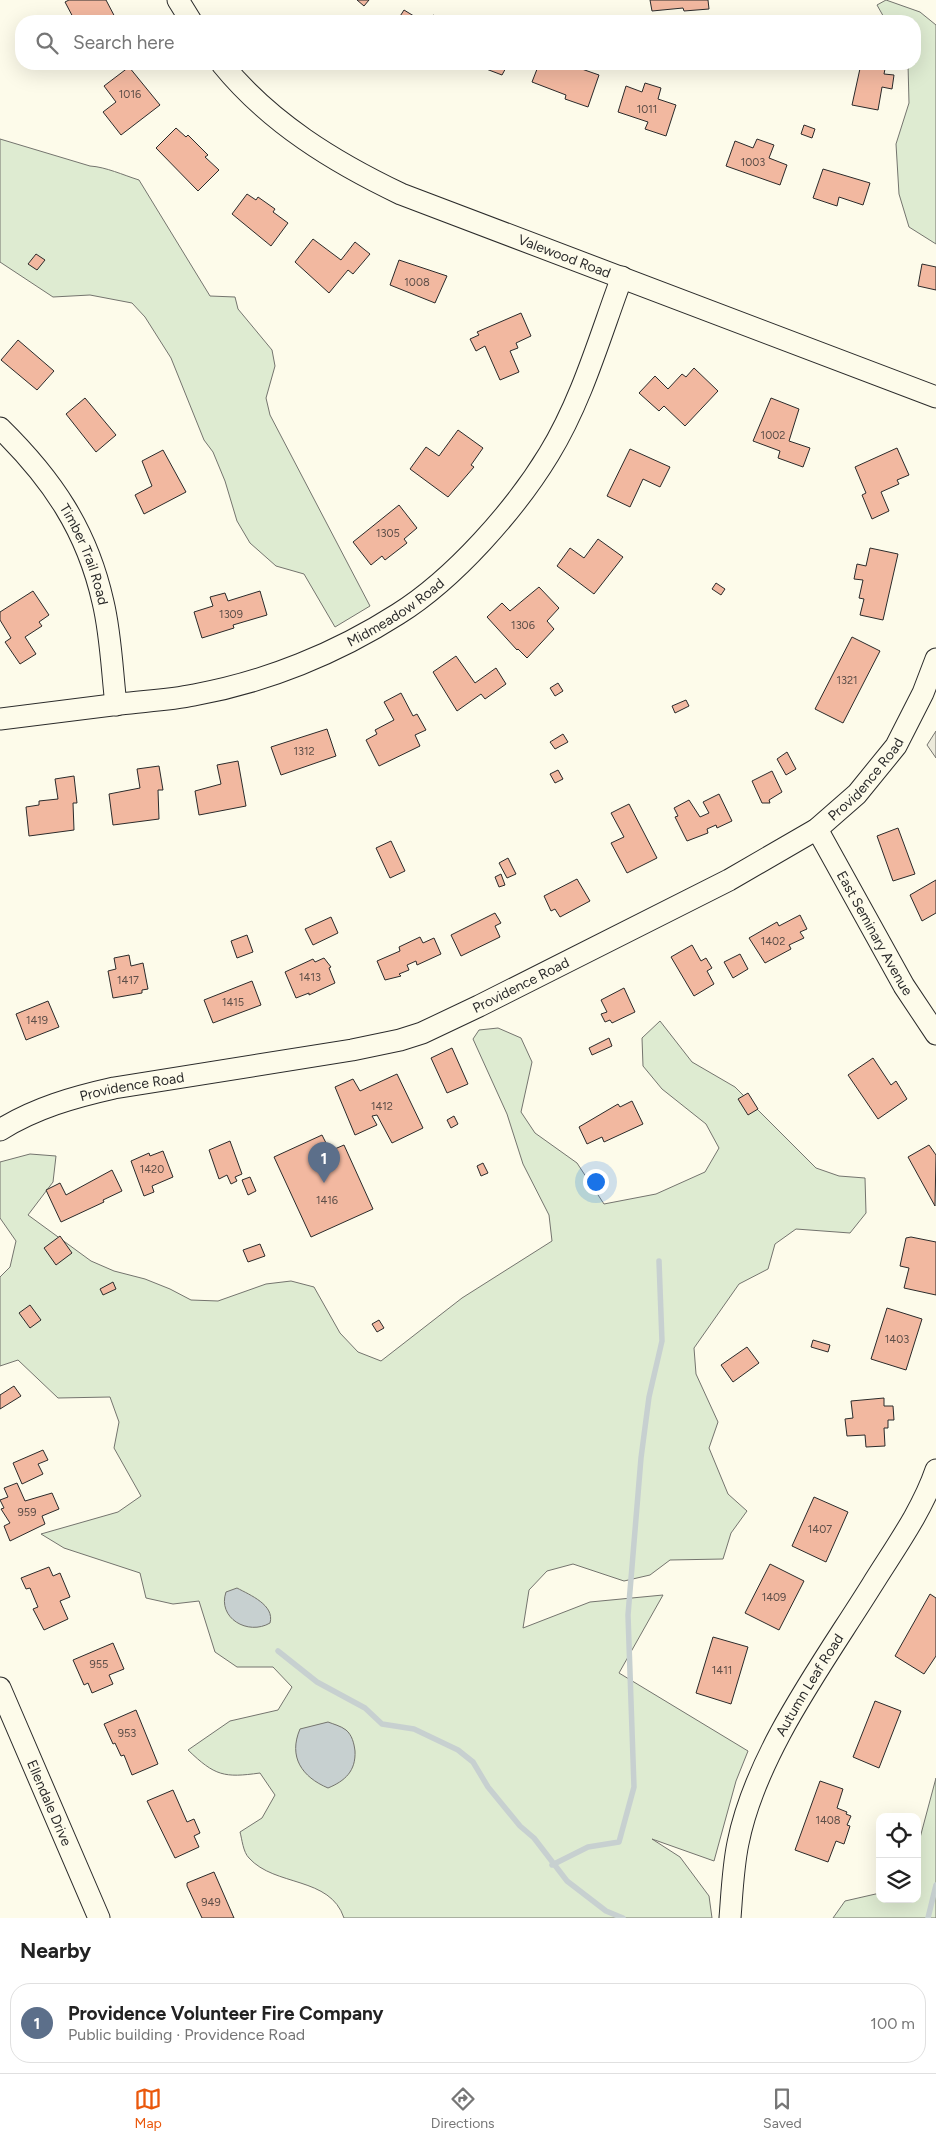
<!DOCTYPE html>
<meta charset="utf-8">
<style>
:root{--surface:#fff;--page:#f6f6f6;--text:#222;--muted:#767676;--line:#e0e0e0;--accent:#ea580c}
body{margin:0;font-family:Figtree,sans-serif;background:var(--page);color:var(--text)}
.controls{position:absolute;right:15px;bottom:15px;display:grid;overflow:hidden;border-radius:10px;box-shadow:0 5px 20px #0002}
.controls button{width:45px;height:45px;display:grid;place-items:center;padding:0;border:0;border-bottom:1px solid var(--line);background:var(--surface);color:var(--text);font:25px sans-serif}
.you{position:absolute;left:595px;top:1181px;width:18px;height:18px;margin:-12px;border:4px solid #fff;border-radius:50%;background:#1a73e8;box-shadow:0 0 0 8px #1a73e833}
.badge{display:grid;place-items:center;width:32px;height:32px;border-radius:50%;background:var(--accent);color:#fff;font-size:16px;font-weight:700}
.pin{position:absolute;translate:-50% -41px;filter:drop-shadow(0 1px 2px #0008)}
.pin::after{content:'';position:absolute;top:26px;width:18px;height:15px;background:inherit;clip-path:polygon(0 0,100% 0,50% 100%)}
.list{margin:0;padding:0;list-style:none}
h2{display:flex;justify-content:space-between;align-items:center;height:65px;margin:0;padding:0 20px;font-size:21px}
h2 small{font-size:16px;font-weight:400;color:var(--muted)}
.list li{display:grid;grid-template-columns:32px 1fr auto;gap:15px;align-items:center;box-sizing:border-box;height:80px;margin:0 10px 10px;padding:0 10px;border:1px solid var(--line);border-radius:20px}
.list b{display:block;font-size:19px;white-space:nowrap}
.list p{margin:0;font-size:16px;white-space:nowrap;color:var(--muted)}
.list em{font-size:16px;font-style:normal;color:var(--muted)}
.icon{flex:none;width:28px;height:28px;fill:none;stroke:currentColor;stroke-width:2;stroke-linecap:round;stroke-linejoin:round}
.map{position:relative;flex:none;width:936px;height:1918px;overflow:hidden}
.search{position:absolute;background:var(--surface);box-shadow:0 5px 20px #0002;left:15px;right:15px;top:15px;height:55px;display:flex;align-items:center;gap:12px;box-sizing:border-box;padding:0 18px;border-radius:20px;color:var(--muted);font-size:19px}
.sheet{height:155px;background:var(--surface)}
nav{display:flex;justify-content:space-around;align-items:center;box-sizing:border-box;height:70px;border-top:1px solid var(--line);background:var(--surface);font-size:14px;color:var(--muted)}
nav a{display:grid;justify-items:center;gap:2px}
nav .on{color:var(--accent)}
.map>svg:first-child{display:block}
.green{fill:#deebd1;stroke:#74746e}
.parking{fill:#eceadb;stroke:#74746e}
.water{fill:#c7d0d0;stroke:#74746e}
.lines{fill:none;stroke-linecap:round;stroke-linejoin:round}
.stream{stroke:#c7d0d0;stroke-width:5.5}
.building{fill:#f2b8a0;stroke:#2b2b2b}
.minor-casing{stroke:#2b2b2b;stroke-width:23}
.minor{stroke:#fdfbea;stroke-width:21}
.labels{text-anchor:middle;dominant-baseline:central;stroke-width:4;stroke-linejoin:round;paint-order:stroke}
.number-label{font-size:11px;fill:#5d4e48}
.street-label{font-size:14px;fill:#2b2b2b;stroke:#fdfbea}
</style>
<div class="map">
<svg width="936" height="1918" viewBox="0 0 936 1918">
<rect width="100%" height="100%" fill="#fdfbea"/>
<path class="green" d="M886,0L920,12L936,25V244L909,227L899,194L896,144L909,103L908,64H915V21H886L877,5Z
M0,139L90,166C106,167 123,175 139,180L210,296L235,297L238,309L272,350L275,366L266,398L270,415L370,606L335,627L304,574L276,566L250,543L237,521L225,481L213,452L204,440L171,358L145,317L132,303L90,295L53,297L0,262Z
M660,1021L692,1062L735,1087L816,1168L839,1176L865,1178L866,1213L850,1233L796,1229L775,1244L768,1269L739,1284L694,1348L696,1374L718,1422L709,1448L728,1494L747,1511L731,1533L723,1559L670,1560L650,1575L624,1581L573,1564L547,1571L529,1590L523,1628L590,1602L663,1595L619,1673L748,1751L736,1781L714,1861L652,1839L680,1857L709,1896L712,1918H344C330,1876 275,1887 249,1858C243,1852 242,1839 240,1832L262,1818L275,1795L260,1773C224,1778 215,1776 188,1750L230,1721L278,1710L292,1687L273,1667H237L215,1652L199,1601L173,1604L146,1598L140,1573L64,1548L41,1534L118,1512L141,1496L114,1448L119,1422L110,1397L58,1398L18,1360L0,1366V1277L10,1267L16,1241L0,1218V1162L30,1154L56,1156L53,1182L28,1215L91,1261L114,1271L145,1279L170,1289L191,1300L218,1301L266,1284L291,1281L314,1287L340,1333L358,1352L381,1361L462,1298L552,1241L549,1215L523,1164L507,1114L473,1039L479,1030L498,1028L521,1038L532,1062L521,1112L535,1133L577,1163L604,1204L656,1194L705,1172L719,1148L706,1124L662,1089L643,1066L642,1038Z
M936,1778V1918H833L845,1901L880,1893V1899H917V1849Z"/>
<path class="parking" d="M936,731V758L927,745Z"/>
<path class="water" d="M237,1588C250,1595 275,1605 270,1623C248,1636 217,1618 226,1592Z
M328,1722C333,1724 341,1726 346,1730C352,1735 354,1743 355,1751C356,1771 345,1781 328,1788C302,1777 288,1757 300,1729Z"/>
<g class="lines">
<path class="stream" d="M278,1651L317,1682L365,1708L382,1724L414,1729L458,1750L473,1762L488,1787L520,1826L534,1838L567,1881L606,1911L623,1918
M552,1865L588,1847L619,1842L634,1787L628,1615L641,1458L649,1397L662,1341L659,1261
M928,1918L936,1885"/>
</g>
<path class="building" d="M69,0H106L117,21H75L65,2Z
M357,0H369L364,6Z
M650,0H708L709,9L684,11L683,8L652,11Z
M404,10L422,21H397Z
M433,15L444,21H429Z
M473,64H508L502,75Z
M539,64H577L576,67L599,75L588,107L565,99L566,95L532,82Z
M861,64H886L884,74L894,75L892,89L882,87L878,110L852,105Z
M129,67L160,105L121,135L103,112L116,102L104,86Z
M645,83L661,88L658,99L676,105L666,136L645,129L648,122L618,112L626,86L642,92Z
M804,125L815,129L812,138L801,134Z
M176,128L186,137L188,135L208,155L205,157L219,170L198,191L156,148Z
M757,139L774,145L769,158L787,165L780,185L726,166L735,141L753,148Z
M823,169L870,183L863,205L839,197L837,206L813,198Z
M247,194L256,200L258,197L275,209L273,212L288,223L271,246L232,214Z
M313,239L341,260L355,242L370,254L353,274L348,270L329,293L295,262Z
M36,254L45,260L37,270L28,264Z
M399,260L447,276L435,303L390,285Z
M922,264L936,267V290L918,286Z
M521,313L531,336L516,343L518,348L510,351L519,372L500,380L485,346L476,351L470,339L479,335L477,332Z
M18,340L54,371L37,390L1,360Z
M694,368L718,391L685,426L664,406L659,411L639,393L655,376L668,389L682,374L686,377Z
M85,398L116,435L96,452L66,414Z
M771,398L799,409L789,441L810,448L803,467L778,458L780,451L753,441Z
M458,430L483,448L471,465L474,467L448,497L410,469L426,447L439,456Z
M897,448L909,475L897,480L899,484L881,492L889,511L872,519L862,495L866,493L855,467Z
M630,449L670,467L660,487L643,479L630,507L607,496Z
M163,450L186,492L144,514L135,495L152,486L142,461Z
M399,505L417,528L404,539L407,543L385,560L382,556L371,565L353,542Z
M598,539L623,557L594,594L557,566L570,548L584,558Z
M870,548L898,554L883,620L860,615L864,599L859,598L863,580L854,579L857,564L866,566Z
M716,583L725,589L721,595L712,589Z
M539,587L559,608L547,621L554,629L527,658L518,649L517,650L487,617L502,603L510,611Z
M33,591L49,615L39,622L42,626L25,637L36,654L20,664L5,642L11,638L0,620V612Z
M260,591L267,615L233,625L234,628L202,638L194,612L213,606L210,597L225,593L228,601Z
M852,637L880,651L843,723L815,709Z
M456,656L475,683L496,668L506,684L485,699L481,694L457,711L433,672Z
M558,683L563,691L555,696L550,688Z
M401,693L413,716L417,714L426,730L415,735L420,746L379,766L366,740L377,734L375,730L394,720L384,702Z
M686,700L689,706L675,713L672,706Z
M327,729L336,756L281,775L271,747Z
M563,734L568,742L555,749L550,742Z
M787,752L796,769L786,775L777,759Z
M238,761L246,806L199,815L195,791L221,784L217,765Z
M159,766L163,790H158L159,819L113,825L109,794L140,788L137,769Z
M558,770L563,779L555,783L550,774Z
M772,771L782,792L769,800L770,803H762L752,781Z
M74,776L77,803H73L74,830L29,836L26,807L39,805V801L58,799L55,779Z
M719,794L732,821L717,828L716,825L707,829L708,833L687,841L675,817L678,816L674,808L689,800L700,817L709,813L703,802Z
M629,804L657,858L627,873L611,843L624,837L611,813Z
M898,828L915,874L893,881L877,836Z
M391,841L405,871L390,878L376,848Z
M508,858L516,874L507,878L499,863Z
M501,874L505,885L499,887L495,877Z
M577,879L590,901L560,917L555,909L551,911L544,896Z
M936,880V913L922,921L910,895Z
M495,913L501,923L495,926L500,937L461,956L451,935Z
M800,915L807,929L800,932L804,938L789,945L791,949L765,963L749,938L777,922L779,926Z
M331,917L338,933L313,945L305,929Z
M247,935L253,952L237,958L231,941Z
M420,937L423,943L434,938L441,954L417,965L416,961L407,965L409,970L399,974L401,976L385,980L377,961L400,951L399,947Z
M692,945L701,961L706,958L712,968L707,971L714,984L694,996L671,957Z
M740,954L748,969L733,978L724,962Z
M129,955L131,966L143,963L148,989L142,990V993L113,998L108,971L116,969L114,958Z
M324,958L331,967L329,968L335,983L309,995V993L296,998L285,972L313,959L315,962Z
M252,981L261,1005L213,1023L204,1000Z
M624,988L635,1012L612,1023L610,1020L605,1022L601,1014L607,1012L601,1000Z
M48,1001L59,1027L26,1040L16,1014Z
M609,1038L612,1046L592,1055L589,1048Z
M452,1048L468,1084L447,1093L431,1058Z
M873,1058L891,1085L896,1081L907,1099L878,1119L848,1075Z
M397,1074L423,1128L392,1143L377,1115L372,1116L377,1125L355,1135L335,1087L353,1079L360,1091Z
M748,1093L758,1109L748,1115L738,1099Z
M632,1101L643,1124L604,1142L602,1137L587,1144L579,1127L618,1104L620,1107Z
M454,1116L458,1124L451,1128L447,1120Z
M322,1135L330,1151L344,1145L373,1209L311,1237L274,1157Z
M230,1141L242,1174L235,1177L237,1181L231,1184L227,1175L219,1179L209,1150Z
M929,1145L936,1155L935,1206L908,1157Z
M163,1151L173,1177L152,1186L154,1192L144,1196L131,1161L149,1153L150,1156Z
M483,1163L488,1173L481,1176L477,1166Z
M112,1170L122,1191L103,1200L104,1202L61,1222L46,1190L60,1183L66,1195Z
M250,1177L256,1191L248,1195L242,1180Z
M60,1236L72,1253L56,1265L44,1248Z
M911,1237L936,1242V1295L904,1288L909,1268L900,1266L906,1238Z
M260,1244L265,1256L248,1262L243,1250Z
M113,1282L116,1289L103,1295L100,1289Z
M30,1305L41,1320L30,1328L19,1313Z
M887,1308L922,1319L906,1370L871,1359Z
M379,1320L384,1328L377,1332L372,1324Z
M813,1340L830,1345L828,1352L811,1347Z
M747,1347L759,1363L733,1382L721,1365Z
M14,1386L21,1396L0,1409V1395Z
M884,1398V1406H893L894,1420H888V1428H884L885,1446L866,1447L865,1435L847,1436L845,1419L853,1418L851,1401Z
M43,1450L48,1460L38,1464L43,1474L22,1484L13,1463Z
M17,1483L25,1501L52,1493L59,1509L42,1516L45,1524L10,1541L4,1526L10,1523L1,1509L4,1508L0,1500L8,1497L4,1488Z
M814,1497L848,1512L826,1562L792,1546Z
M770,1564L804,1581L779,1630L745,1613Z
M49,1567L53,1576L60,1573L70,1597L60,1601L68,1619L44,1630L33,1609L38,1607L30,1588L26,1589L21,1578Z
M930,1594L936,1598V1656L924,1674L895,1656Z
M713,1637L748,1647L731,1704L696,1693Z
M113,1643L124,1669L109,1675L113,1684L92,1693L88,1683L84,1685L73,1660Z
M875,1701L901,1711L879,1768L853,1757Z
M136,1710L158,1764L132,1775L124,1755L121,1756L115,1743L113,1744L104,1724Z
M820,1781L843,1789L837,1808L847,1812L846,1814L851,1816L847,1825L850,1826L844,1844L836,1841L828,1862L795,1850Z
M173,1790L187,1822L194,1819L200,1833L194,1836L199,1847L175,1858L147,1801Z
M214,1872L234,1918H202L187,1886V1883Z"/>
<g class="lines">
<defs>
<g id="minor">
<path d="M178,0L191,21"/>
<path id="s1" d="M222,64C270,123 334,162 401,194L936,397"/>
<path id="s2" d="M0,428C52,479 87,530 103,602C111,635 112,671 116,705"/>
<path id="s3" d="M0,719C40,714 80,709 120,704C145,701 170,700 194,695C266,682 337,653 398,614C454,579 515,510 549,454C582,400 600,336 622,277"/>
<path id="s4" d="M817,829L904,986L936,1034"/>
<path id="s5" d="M0,1130C35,1108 74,1097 114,1088L352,1050L400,1040L422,1033L479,1006L729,880L817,829L857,794L896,746L923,693L936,659"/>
<path id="s6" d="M0,1688L99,1918"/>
<path id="s7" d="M730,1918C732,1893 733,1867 738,1843C756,1753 824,1662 872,1585C895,1548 922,1511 936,1470"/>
</g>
</defs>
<use href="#minor" class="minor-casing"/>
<use href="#minor" class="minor"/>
</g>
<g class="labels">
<g class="number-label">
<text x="130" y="94">1016</text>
<text x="647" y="109">1011</text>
<text x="753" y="162">1003</text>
<text x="417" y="282">1008</text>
<text x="773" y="435">1002</text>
<text x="388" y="533">1305</text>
<text x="231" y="614">1309</text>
<text x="523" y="625">1306</text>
<text x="847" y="680">1321</text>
<text x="304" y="751">1312</text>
<text x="773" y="941">1402</text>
<text x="310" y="977">1413</text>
<text x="128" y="980">1417</text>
<text x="233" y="1002">1415</text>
<text x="37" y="1020">1419</text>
<text x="382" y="1106">1412</text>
<text x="152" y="1169">1420</text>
<text x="327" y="1200">1416</text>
<text x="897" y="1339">1403</text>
<text x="27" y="1512">959</text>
<text x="820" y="1529">1407</text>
<text x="774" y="1597">1409</text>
<text x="99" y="1664">955</text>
<text x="722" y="1670">1411</text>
<text x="127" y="1733">953</text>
<text x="828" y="1820">1408</text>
<text x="211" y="1902">949</text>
</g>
<g class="street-label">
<text stroke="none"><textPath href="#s1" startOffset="398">Valewood Road</textPath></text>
<text stroke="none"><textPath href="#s2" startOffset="154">Timber Trail Road</textPath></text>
<text stroke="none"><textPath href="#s3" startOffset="415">Midmeadow Road</textPath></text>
<text stroke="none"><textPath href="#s5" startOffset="950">Providence Road</textPath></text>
<text stroke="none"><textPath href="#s4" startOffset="119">East Seminary Avenue</textPath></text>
<text stroke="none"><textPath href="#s5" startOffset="545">Providence Road</textPath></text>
<text stroke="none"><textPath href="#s5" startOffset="140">Providence Road</textPath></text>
<text stroke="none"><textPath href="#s7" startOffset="250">Autumn Leaf Road</textPath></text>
<text stroke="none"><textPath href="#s6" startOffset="125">Ellendale Drive</textPath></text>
</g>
</g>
</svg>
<div class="controls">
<button><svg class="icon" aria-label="locate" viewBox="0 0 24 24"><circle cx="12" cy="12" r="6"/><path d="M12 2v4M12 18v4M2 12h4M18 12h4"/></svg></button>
<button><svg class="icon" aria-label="layers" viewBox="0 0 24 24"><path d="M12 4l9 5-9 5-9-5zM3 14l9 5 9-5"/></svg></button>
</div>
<div class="you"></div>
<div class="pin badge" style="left:324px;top:1183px;background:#5c6f8a">1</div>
<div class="search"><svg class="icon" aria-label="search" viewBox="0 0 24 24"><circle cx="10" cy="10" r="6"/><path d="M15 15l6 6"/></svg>Search here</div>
</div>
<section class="sheet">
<h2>Nearby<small></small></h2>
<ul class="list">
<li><span class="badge" style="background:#5c6f8a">1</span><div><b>Providence Volunteer Fire Company</b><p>Public building · Providence Road</p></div><em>100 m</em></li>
</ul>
</section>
<nav>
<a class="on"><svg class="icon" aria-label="map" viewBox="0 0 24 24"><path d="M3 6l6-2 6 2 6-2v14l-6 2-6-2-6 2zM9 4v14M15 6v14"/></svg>Map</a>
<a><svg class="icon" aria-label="directions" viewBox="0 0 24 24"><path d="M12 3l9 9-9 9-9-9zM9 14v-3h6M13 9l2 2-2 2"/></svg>Directions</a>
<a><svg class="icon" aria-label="saved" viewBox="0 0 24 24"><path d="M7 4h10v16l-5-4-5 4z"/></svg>Saved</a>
</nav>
